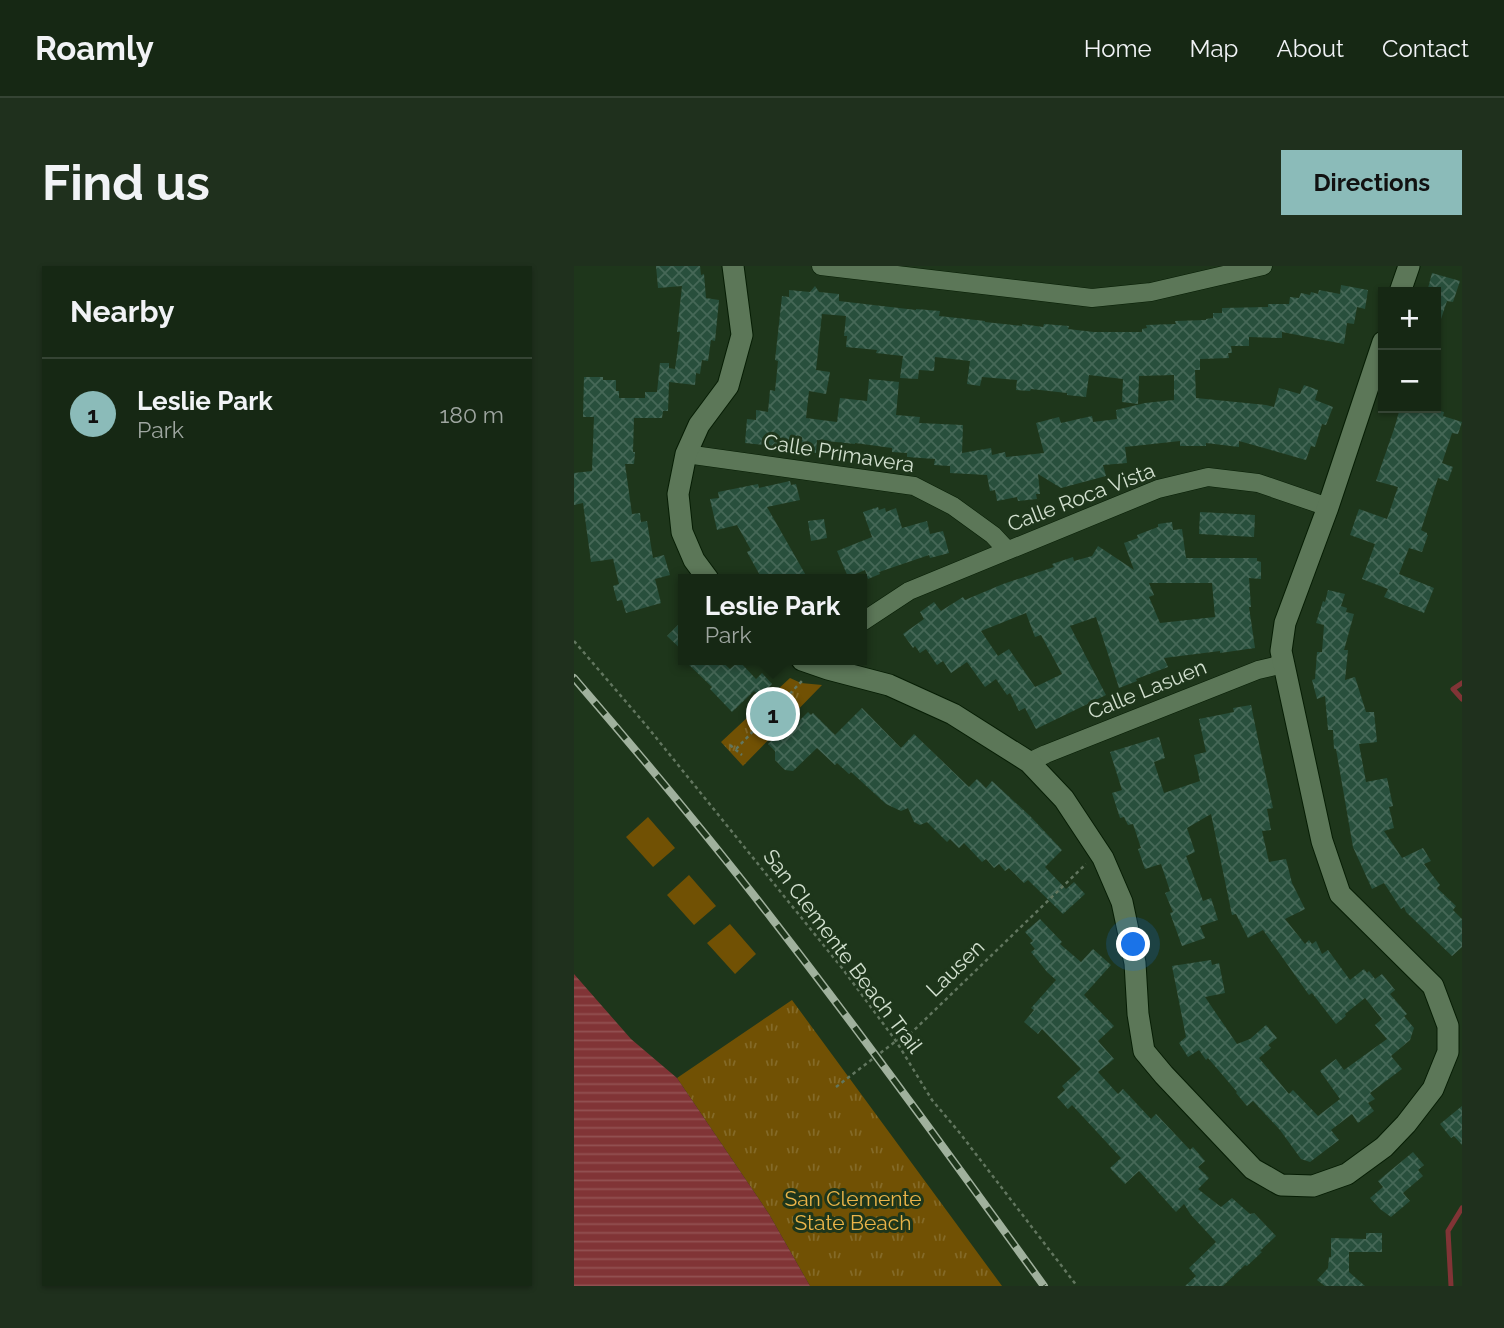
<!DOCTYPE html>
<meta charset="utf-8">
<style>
:root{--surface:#162814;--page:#1f301d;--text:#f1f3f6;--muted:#9ea6a0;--line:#354434;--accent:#8bbbb9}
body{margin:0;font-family:Raleway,sans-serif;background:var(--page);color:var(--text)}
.controls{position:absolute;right:21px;top:21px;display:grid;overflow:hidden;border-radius:0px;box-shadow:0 2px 5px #0004}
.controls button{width:63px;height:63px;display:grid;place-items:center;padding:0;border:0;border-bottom:2px solid var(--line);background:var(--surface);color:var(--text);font:35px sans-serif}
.you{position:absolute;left:560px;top:679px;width:24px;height:24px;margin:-18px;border:5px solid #fff;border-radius:50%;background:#1a73e8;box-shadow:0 0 0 10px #1a73e833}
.badge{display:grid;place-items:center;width:46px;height:46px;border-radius:50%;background:var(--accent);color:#111;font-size:23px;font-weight:700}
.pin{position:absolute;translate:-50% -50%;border:4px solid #fff;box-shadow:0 2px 7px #0006}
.popup{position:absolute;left:104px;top:308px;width:189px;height:91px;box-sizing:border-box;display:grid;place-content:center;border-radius:0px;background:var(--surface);filter:drop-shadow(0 2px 5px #0005);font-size:23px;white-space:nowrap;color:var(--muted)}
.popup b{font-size:26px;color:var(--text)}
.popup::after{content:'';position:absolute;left:50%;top:100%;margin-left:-14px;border:14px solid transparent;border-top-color:var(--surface)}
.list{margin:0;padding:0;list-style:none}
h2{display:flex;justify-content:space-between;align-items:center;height:91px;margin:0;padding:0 28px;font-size:30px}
h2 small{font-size:23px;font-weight:400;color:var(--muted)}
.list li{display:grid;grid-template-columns:46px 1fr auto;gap:21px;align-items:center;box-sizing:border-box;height:112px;padding:0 28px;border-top:2px solid var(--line)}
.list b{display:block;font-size:26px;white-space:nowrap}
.list p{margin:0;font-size:23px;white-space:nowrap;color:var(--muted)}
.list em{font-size:23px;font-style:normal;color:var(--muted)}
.map{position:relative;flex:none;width:888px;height:1020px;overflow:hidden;border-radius:0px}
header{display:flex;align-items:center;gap:42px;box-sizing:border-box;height:98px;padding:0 35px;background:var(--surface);border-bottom:2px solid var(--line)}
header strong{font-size:33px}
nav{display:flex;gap:38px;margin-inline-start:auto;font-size:24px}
.intro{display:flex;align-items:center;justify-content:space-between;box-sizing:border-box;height:168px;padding:0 42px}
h1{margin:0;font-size:49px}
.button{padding:18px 32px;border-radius:0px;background:var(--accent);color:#111;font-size:24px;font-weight:700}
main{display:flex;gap:42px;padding:0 42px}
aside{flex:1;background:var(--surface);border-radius:0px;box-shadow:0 2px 5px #0004}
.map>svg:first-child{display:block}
.park{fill:url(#park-tufts)}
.garden{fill:#715104}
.water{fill:url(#water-rules)}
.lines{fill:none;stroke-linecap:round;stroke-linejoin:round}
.stream{stroke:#813436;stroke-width:5}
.building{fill:url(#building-cross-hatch);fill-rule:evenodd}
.minor-casing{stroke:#061d04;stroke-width:19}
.tertiary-casing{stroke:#061d04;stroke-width:23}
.path{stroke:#62765f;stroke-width:2.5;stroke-dasharray:3.5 3.5;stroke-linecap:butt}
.minor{stroke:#5c7758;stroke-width:18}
.tertiary{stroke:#5c7758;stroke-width:21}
.rail-casing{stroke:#a0b19d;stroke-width:8}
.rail{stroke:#1e361b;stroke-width:5;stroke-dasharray:16;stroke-linecap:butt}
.labels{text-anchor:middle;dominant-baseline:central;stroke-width:6;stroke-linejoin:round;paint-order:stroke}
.street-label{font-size:21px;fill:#d2e0cf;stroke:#1e361b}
.park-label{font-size:21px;fill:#eab449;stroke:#1e361b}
</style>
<header>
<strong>Roamly</strong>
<nav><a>Home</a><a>Map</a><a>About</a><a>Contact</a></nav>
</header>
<div class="intro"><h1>Find us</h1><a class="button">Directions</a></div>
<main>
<aside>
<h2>Nearby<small></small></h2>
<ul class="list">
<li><span class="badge">1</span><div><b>Leslie Park</b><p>Park</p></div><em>180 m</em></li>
</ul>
</aside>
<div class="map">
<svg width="888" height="1020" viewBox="0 0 888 1020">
<defs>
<pattern id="park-tufts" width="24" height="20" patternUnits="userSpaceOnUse" patternTransform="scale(1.75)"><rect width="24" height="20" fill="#715104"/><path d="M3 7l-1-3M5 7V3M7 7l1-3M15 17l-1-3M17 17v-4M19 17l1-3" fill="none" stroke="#846a28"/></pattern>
<pattern id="water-rules" width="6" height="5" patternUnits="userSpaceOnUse" patternTransform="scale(1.75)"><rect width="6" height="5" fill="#813436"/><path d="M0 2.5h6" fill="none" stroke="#925152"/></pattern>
<pattern id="building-cross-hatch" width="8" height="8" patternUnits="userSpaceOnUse" patternTransform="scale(1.75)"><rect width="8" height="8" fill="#284f3c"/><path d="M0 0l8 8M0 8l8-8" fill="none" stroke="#466857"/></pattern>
</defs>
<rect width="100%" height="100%" fill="#1e361b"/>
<path class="park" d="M216,412L227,417L248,419L169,500L147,476Z
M218,734L428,1020H236L195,948L103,812Z"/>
<path class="garden" d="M74,551L101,582L79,601L52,571Z
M115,609L142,640L120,659L93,629Z
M156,658L182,688L161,708L133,677Z"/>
<path class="water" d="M0,708L57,773L103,812L195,948L236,1020H0Z"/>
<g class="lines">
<path class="stream" d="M888,417L879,423L888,433
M877,1020L874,965L888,942"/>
</g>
<path class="building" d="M82,0H126L127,9L130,8L132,32L145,34L141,75L137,74L134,95L128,94L126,108L122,107L121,119L95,116L94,145H89L88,152H60L59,186H61L60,198H51L58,248L66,247L67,256L73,255L79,292L90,289L96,309L81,313L87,337L52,347L48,334L43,335L39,320L45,318L39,293L17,296L9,237L0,239V207L18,205L20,151H9L10,111H29V114H42V125H45V132H71V126H83L86,97H95V102L101,103L106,66H103L108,20L84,22Z
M858,7L886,15L879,36L873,35L864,62H862V26H853Z
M767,19L794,24L791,43L783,41L780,58L773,57L770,78L708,66V72L675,71V80H657L658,87H654L655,92L626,93V104H621L622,132L692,139L700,141L705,122L726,128L730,119L744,124L741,134L759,141L752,159L748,158L741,181L737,180L732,194L665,175V181L632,177V180H606V175L551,181L553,197L529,199L532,210L487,222L464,208L466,228H462L463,233L444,235L443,231L423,235L421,224L416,225L413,209L376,207V200L360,199L361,193L333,191V187L318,186V182L281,177V178L243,174L242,187L217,185L218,182L171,177L173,153L182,154V144L194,146L196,124L201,125L204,95L201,94L208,30L215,31V24L236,26L241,20L245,26L265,28V35L342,44V43L366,45L365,50L411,55V56L448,60V58L469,61L470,58L495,60L494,63L520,66H568V63L573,62L572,59L602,58L601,55L632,54V53L639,52V47H648V42L694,41V38H715L716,31L725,32L727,27L736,29L737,26L744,28L745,24L766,28ZM248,48L272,50L270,70H273L272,81L303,84L302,87L329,90L326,112L344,113L345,104L360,105L361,91L396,95L393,118L406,120L408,111L443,114L442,124L456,125L457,123L493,127V129L512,131L515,109L549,113L548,136L564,138L565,110L600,109V134L571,137L542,144L543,153L519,156L518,150L487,157L485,151L462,157L470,187L432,191L431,186L418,189L417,182L388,187L389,159L345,157L346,151L322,149L325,116L295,113L293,135L266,132L263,156L232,152L235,125L252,128L256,106L242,104Z
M826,142H855L870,146L869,150L888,156L884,168L878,167L868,197L879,201L874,215L864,212L847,264L853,267V269H854L848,286L835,282L825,308L860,322L850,347L810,331L814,323L788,313L801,278L776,269L785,243L813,253L824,221L802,215L821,160Z
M216,215L217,219L222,218L226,234L193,241L234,313H188L173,286L177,284L163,259L143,264L136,233L145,232L144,226L184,218L185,222Z
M304,241L305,244L311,242L312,246L322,242L328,262L353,255L356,268L369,265L375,287L356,292L355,289L305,306L306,308L294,313L291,304L274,311L263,285L298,271L289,246Z
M626,246L681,249L680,271L625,268Z
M250,253L253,272L237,275L234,255Z
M598,256L599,264L608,263L612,292H683V295L687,296V313L675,312L677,341H675L681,382L646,387V385L590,392L594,401L562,413L563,415L545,422L522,351L496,360L532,429L462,463L451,442L445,445L436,427L433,429L422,413L411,421L393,396L377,407L369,395L363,399L352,383L346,387L341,380L339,382L329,368L350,353L346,346L360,336L367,345L389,331L391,334L429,318L480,301L478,298L499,291L500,295L518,290L524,280L560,304L550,277L564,272L563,269L584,261V258ZM575,317H638L641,351L586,357L575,331L580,329ZM452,347L461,371L467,369L488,408L461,421L435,383L424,390L407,365Z
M754,324L771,328L767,340L773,342L772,346L780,348L770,384H774L771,414L781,411L792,446H800L803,476L785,478L792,516L813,512L819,540L815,541L820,562L810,565L828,592L849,582L857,595L850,598L866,619L863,622L882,640L879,644L888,653V681L878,690L832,646L830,641L827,643L810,617L798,623L779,581L762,483H760L759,464H754L751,430L743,433L738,414L741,413L743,386H748L750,359L742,357L749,335L751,336Z
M110,353V386L93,370Z
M110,394H146L156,403L165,395L182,413L188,407L198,418L186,430L180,425L158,446L136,423L138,421Z
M677,439L690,502L699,542L693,543L697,564L688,565L695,596L712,593L718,617L731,643L711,653L731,678L735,674L738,678L742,675L748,688L754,684L776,714L790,703L793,707L795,705L801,713L808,708L821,724L816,728L833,748L830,750L840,762L836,774L817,790L828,803L796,827L801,833L794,837L800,845L784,857L778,848L757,864L765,874L736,896L727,893L706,864L679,835L673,840L662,827L663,826L634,792L632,794L625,784L614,791L605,777L612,771L598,700L637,694L638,699L645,697L651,727L631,731L663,778L676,773L692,759L703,772L694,779L697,782L685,792L715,828L719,824L744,850L766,833L746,805L762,793L770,804L813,773L801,759L808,753L791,732L771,748L772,750L762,758L738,727L735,729L689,664L674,672L662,648L658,649L637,548L613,562L621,586L612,590L629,635L637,632L644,654L626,660L631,672L608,680L596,647L599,646L591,627L596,625L587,598L571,603L564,583L567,582L559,558L554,559L550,551L546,552L538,527L548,524L536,486L585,471L591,492L580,496L590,527L626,515L620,489L632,486L625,453L660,446L659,442Z
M288,442L327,482L340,468L395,521L403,513L412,522L418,515L456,550L488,584L471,601L492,623L500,616L511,628L489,648L454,614L450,617L435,602L431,605L425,598L420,602L412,593L408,596L390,577L385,582L376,573L373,576L353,556L346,559L340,556L334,542L327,545L312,538L277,506L275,508L263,497L261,499L243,482L219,505L211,504L201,494V485L194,478L206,466L208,468L217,458L220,460L234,446L237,449L239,447L261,469Z
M466,653L488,676L486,678L507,696L519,683L537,699L510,729L540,760L524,775L540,793L524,806L544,828L549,823L577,853L582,848L616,884L619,881L631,895L624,901L635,912L624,923L647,941L658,932L676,948L680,947L702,970L686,985L688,986L673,1000L671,999L649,1020H611L622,1010L615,1002L642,976L617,949L610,938L602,946L565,905L551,918L536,902L547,892L498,839L494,843L483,831L491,824L488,820L507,803L468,763L464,768L450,756L460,744L457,742L482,714L473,706L457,686L461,683L456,677L459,675L451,666Z
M888,840V879L880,870L877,872L866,858Z
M839,886L850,899L844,904L849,910L829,927L836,935L817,951L806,943L796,932L809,921L804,915Z
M792,967H808V986H775V1006L791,1020H751L743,1014L754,1002L755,991H757V972L792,973Z"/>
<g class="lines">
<defs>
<path id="minor" d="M247,0L518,32L577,26L689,0
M112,188L340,220L379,240L419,269L433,284
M288,356L335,325L584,223L634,211L684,217L754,241
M455,496L472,488L684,404L709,398"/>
<path id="tertiary" d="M826,26L835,0
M134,313L120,294L108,266L104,228L112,188L125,159L154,120L168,69L159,0
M228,394L254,403L315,419L379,448L455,496L490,533L529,592L548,636L561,697L564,748L570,785L590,809L679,903L707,919L739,920L773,908L810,881L832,858L859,823L874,786V760L859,720L766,628L748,575L707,385L711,357L754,241L809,76"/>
</defs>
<use href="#minor" class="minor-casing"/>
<use href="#tertiary" class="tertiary-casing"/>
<path class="path" d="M0,375L71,458L268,702L322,775L358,834L385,866L503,1020
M156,479L168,489
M162,483L230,413
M262,821L322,775L334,770L512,598"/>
<use href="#minor" class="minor"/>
<use href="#tertiary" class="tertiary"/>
<defs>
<path id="rail" d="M0,412C68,491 135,571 199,654C292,774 381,897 470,1020"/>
</defs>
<use href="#rail" class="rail-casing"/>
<use href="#rail" class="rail"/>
</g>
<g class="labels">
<g class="street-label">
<text transform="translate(265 187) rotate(9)">Calle Primavera</text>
<text transform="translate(507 231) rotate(-21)">Calle Roca Vista</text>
<text transform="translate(573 423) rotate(-22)">Calle Lasuen</text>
<text transform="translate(269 685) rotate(53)">San Clemente Beach Trail</text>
<text transform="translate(381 702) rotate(-44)">Lausen</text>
</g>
<g class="park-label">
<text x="279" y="932">San Clemente<tspan x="279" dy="24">State Beach</tspan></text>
</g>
</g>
</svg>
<div class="controls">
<button>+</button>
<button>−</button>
</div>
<div class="you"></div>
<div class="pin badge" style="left:199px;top:448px">1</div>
<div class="popup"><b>Leslie Park</b>Park</div>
</div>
</main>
